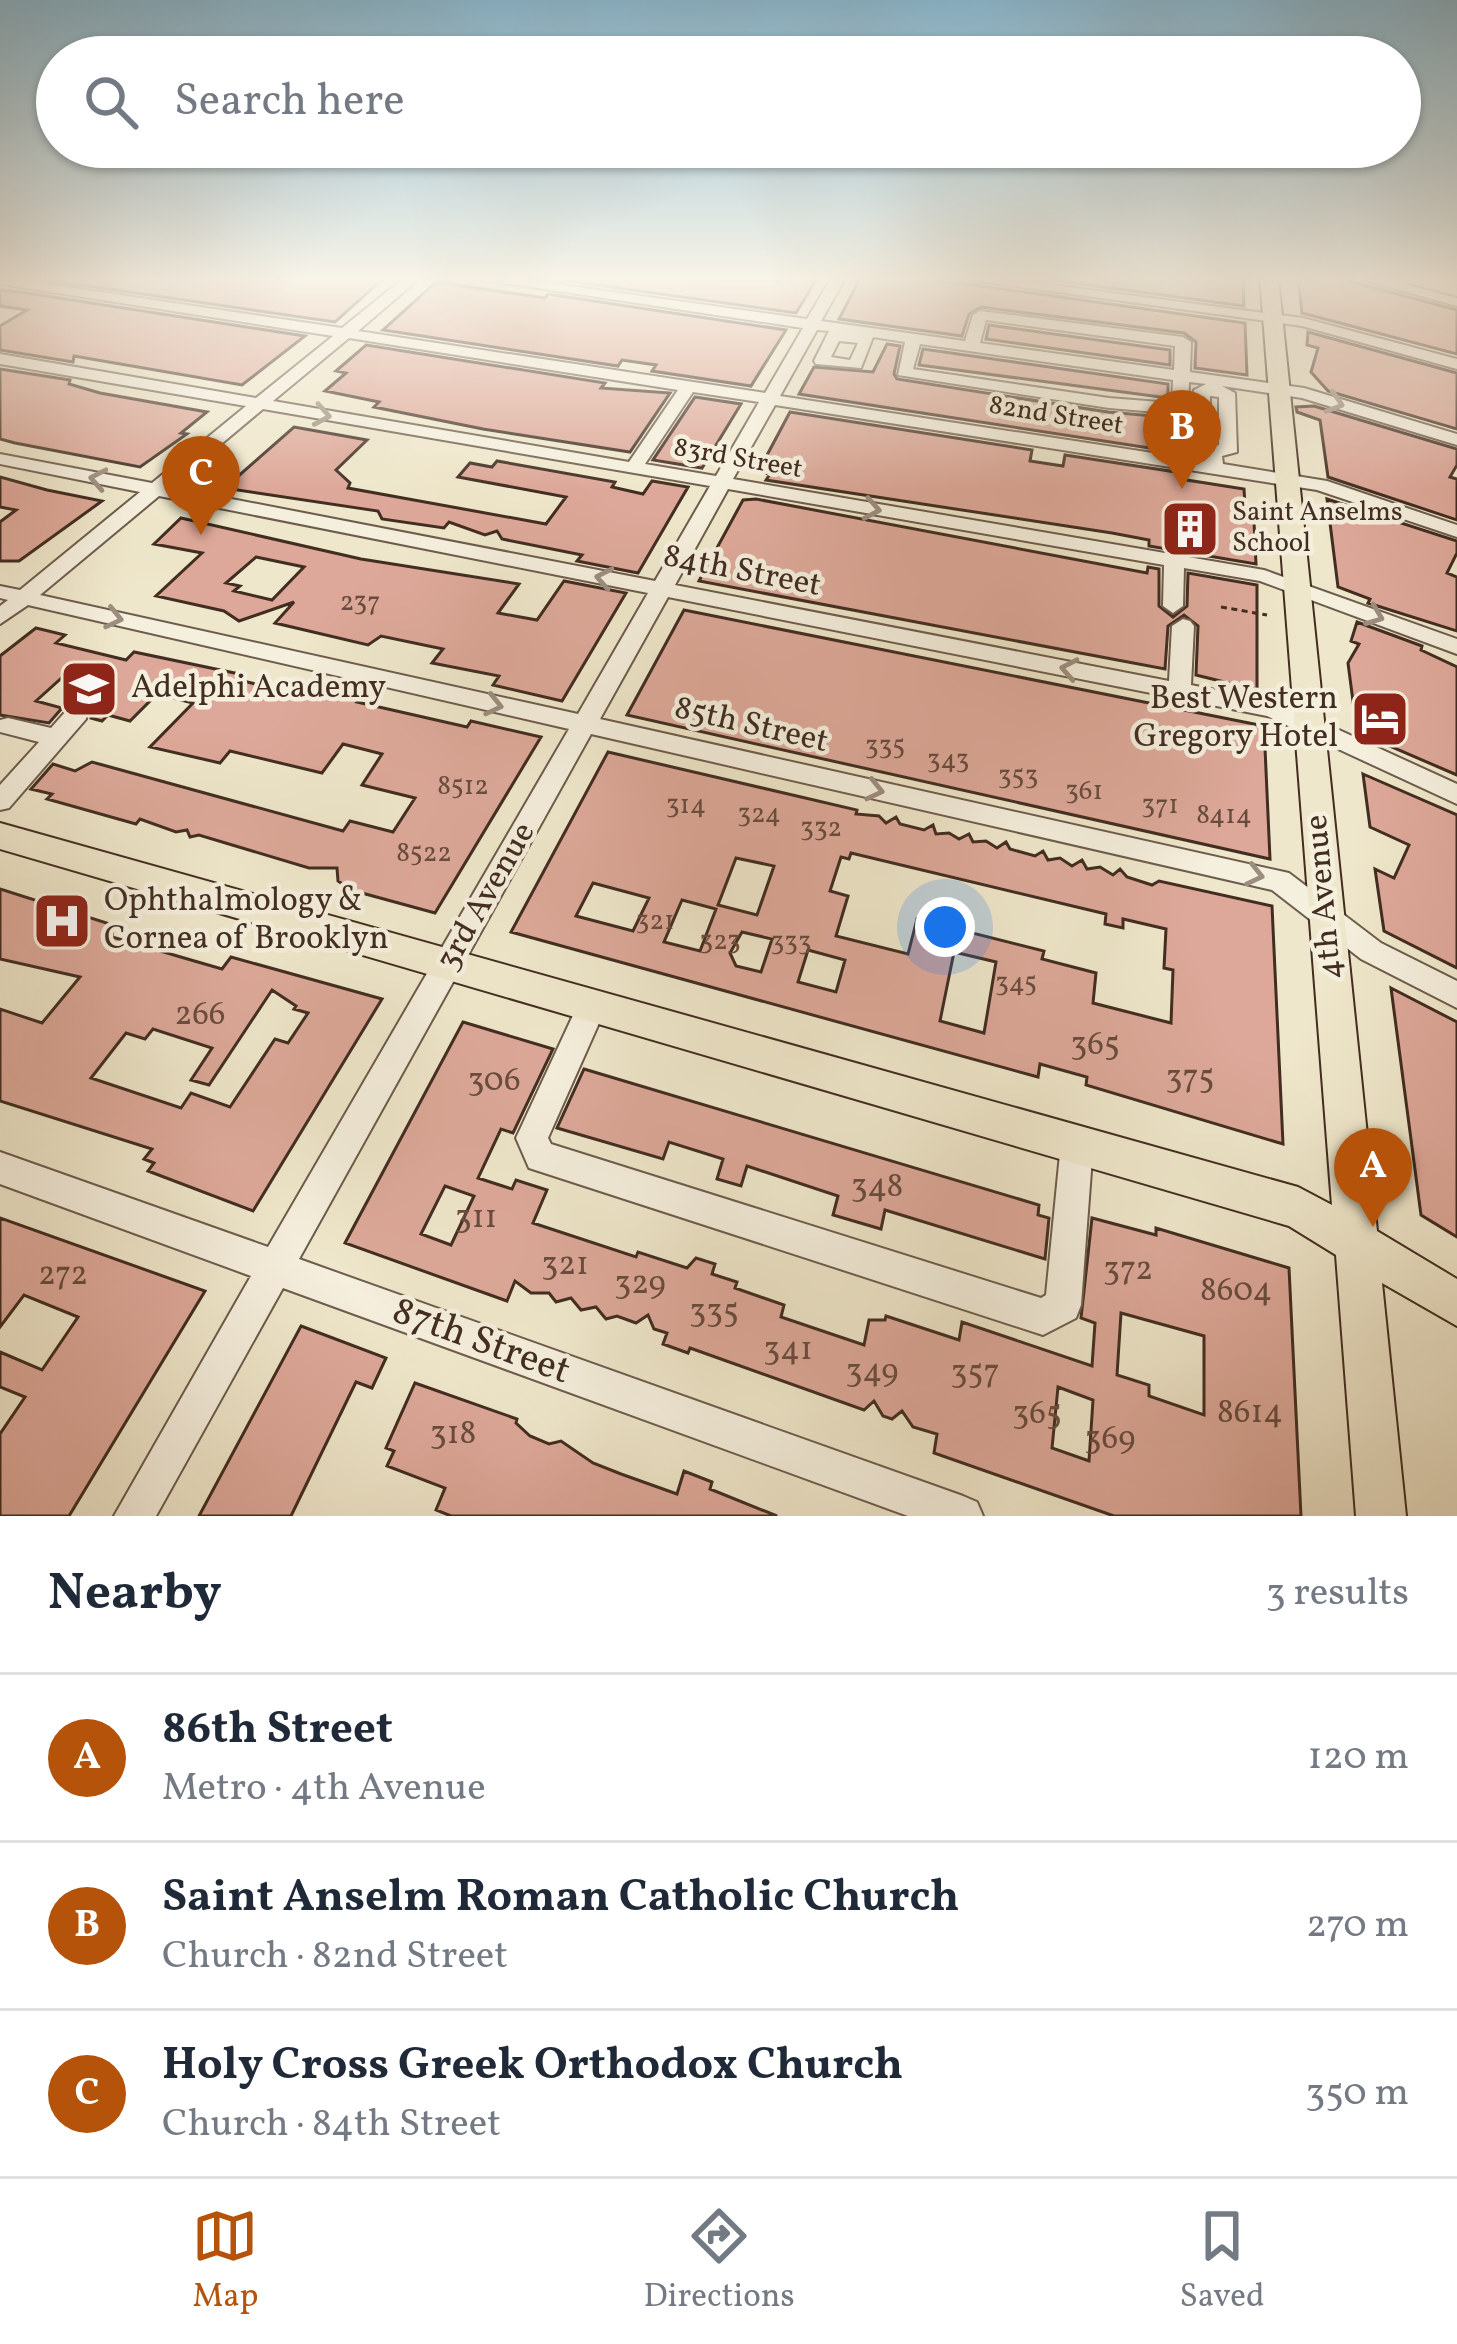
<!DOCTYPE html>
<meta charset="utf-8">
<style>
:root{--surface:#fff;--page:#f6f6f7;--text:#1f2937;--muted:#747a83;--line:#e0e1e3;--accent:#b45309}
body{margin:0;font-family:Vollkorn,serif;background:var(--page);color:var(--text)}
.you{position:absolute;left:945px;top:927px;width:42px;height:42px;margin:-30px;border:9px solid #fff;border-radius:50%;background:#1a73e8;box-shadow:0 0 0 18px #1a73e833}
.badge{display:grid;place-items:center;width:78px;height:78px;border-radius:50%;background:var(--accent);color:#fff;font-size:39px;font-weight:700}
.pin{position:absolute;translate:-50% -99px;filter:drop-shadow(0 3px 6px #0008)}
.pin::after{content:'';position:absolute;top:63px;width:42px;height:36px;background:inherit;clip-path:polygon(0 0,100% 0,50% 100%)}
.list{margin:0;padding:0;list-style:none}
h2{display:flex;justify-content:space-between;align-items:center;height:156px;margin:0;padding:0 48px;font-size:51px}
h2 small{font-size:39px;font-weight:400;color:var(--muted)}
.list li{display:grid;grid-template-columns:78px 1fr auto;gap:36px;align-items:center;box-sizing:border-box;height:168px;padding:0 48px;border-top:3px solid var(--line)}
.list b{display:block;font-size:45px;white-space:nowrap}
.list p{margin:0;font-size:39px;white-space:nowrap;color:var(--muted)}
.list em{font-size:39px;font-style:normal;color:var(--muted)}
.icon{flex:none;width:66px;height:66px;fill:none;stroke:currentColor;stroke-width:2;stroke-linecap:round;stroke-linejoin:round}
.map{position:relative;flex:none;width:1457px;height:1516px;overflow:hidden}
.search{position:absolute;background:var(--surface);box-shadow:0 3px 9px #0004;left:36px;right:36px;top:36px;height:132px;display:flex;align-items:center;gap:30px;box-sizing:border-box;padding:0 42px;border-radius:66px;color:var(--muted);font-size:45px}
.sheet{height:660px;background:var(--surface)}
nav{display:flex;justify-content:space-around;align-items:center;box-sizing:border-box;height:168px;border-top:3px solid var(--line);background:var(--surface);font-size:33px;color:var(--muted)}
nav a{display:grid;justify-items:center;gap:6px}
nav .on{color:var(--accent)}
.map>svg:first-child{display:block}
.building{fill:#dda899;stroke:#422d21;stroke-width:3;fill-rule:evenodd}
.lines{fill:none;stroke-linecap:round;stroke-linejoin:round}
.minor-casing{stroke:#6d5c4c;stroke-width:4}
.major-casing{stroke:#422d21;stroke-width:4}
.path{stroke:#422d21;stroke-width:3;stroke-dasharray:6 4.5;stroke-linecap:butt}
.minor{fill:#f5efdd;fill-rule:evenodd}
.major{fill:#efe7cb;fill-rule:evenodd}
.oneway{stroke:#9c8e7f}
.labels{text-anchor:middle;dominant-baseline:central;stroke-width:9;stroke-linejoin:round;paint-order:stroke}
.far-street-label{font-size:27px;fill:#422d21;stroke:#f5efdd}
.far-poi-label{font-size:27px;fill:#422d21;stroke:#f5efdd;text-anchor:start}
.number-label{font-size:27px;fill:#694c3f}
.street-label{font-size:33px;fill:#422d21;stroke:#f5efdd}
.poi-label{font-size:33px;fill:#422d21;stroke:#f5efdd;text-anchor:start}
.near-number-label{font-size:33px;fill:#694c3f}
.near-street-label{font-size:39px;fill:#422d21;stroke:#f5efdd}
</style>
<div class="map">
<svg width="1457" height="1516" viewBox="0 0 1457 1516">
<rect width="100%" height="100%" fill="#efe7cb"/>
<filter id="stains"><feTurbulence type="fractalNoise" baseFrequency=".00167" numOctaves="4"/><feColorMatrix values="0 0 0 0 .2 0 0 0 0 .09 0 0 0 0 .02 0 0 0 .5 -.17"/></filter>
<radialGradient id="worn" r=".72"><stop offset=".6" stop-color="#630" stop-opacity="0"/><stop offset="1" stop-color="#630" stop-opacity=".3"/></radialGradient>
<path class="building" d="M52,277H385L335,322L48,280Z
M564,277L780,281L783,277H818L796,313L561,280Z
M861,277L960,283L1245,323L1247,375L1195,368L1196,342L1184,333L981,307L969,314L962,336L839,319Z
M1030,277L1243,278L1244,306Z
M1298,277H1334L1457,310V354L1302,313Z
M436,282L545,298L548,294L786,330L751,386L652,371L656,365L622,360L618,366L383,330Z
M0,290L27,293L305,336L242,385L74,356L73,362L0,350V326L27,310L0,306Z
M989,325L1170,350V365L986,339Z
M1308,332L1457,373V429L1328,391L1311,372L1318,348L1307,345Z
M887,344L900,346L894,374L897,379L1108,412L1176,418V430L1183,431L1182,453L799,394L814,367L873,372Z
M366,345L605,383L601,388L670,393L630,452L483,429L374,407L379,402L325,391L346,373L336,371Z
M923,349L1168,384V398L919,365Z
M0,369L70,380L69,384L100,393L207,412L181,433L187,434L140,467L15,443L0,439Z
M695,397L741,404L702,468L653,460Z
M1314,406L1457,449V465L1450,477L1457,479V520L1328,477L1320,420L1297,412L1296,407Z
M790,412L1032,450L1030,461L1063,466L1065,455L1182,473L1187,480L1244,489L1246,521L1254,522L1256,564L1149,546V540L1112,533L766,480L770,474L758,472Z
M294,427L367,440L336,470L350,483L348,488L546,524L566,497L458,477L470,463L492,467L497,461L615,482L612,487L643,494L652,481L688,487L638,573L577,561L582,555L502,539L497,531L485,535L449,522L444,528L382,519L378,511L231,489L234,486L228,485Z
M0,477L47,490L102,501L19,561H0V522L16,510L0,507Z
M756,499L1147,573L1148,567L1159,569V606L1173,617L1187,606L1188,573L1257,585V690L1196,675L1198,626L1184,615L1168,626L1165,669L699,581L743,500Z
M1327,499L1457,541V553L1447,573L1457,577V631L1368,603L1370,599L1338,587Z
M181,518L361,559L519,584L498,613L537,620L564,581L626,593L562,701L493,685L499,676L432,663L443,649L381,636L368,645L275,623L294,602L239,621L224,611L156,596L202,553L154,544ZM256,557L304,567L272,600L234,591L240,586L226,583Z
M684,610L1264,726L1270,859L627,715Z
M1357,622L1422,646L1421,650L1457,667V775L1357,732L1348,663L1359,644L1351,641Z
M36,628L65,635L56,643L126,660L134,652L244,675L239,680L276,689L281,683L343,697L364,692L357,702L467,727L471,721L541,737L435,913L351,890L338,881L337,868H309L199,835L190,837L187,830L176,832L140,819L136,824L47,799L52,794L31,789L53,764L75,771L92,762L343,831L350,821L393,832L415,798L362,785L382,754L343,744L322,773L230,751L220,763L150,747L193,703L157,694L130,721L108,715L102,721L91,718L92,696L106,677L91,665L79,674L76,665L36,701L62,708L49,723L0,715V656Z
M608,752L857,810L856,814L879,816L886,823L896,817L900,824L924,830L933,825L936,834L949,833L959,839L969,834L973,842L986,841L997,848L1006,842L1010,849L1035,856L1043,851L1048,860L1060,858L1072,866L1082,860L1087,869L1100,867L1113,875L1120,869L1127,877L1152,885L1159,881L1272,906L1283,1144L1086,1085L1087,1077L1040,1064L1038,1077L511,932ZM851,853L1106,914L1105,924L1123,928V919L1166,929L1164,968L1173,970L1171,1023L1093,1003L1096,973L1042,959L1044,951L917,919L908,954L836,936L848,896L830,891L841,857L849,859ZM736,858L774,866L757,915L718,905ZM593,883L649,898L633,931L576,916ZM682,900L716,909L700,951L664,942ZM742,932L772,939L761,972L736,966L730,953ZM808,950L845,960L836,992L798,982ZM954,952L996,962L984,1033L940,1021Z
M1363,774L1457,815V968L1384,931L1375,869L1394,878L1409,845L1370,827Z
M0,889L113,925L112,937L191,960L222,969L231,957L382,999L253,1211L148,1171L154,1163L144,1159L152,1149L0,1101V1009L42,1023L80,977L0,959ZM272,990L296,1006L294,1009L308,1013L288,1043L275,1039L230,1107L191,1093L181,1108L91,1078L126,1033L145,1039L153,1029L212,1048L191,1080L209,1085Z
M1391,988L1457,1022V1237L1421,1215Z
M463,1022L553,1049L513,1133L501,1129L478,1178L512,1189L516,1180L547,1190L533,1223L636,1257L638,1252L687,1268L696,1258L715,1264L712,1274L737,1282L735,1288L784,1305L781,1317L864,1345L869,1320H885L886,1316L959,1340L962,1322L1092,1366L1095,1323L1081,1318L1092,1218L1156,1235V1228L1289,1268L1301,1516H1114L934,1453L937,1434L913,1427L902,1411L892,1419L883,1416L874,1401L864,1410L690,1348L688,1353L663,1344L667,1333L654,1329L648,1315L636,1323L617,1316L606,1319L596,1307L581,1310L571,1298L556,1302L549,1293H531L515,1281L507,1301L345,1243ZM445,1186L474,1196L451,1245L421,1234ZM1121,1313L1204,1336V1415L1149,1396V1385L1117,1375ZM1058,1387L1093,1400L1089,1461L1052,1448Z
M584,1069L1039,1205L1038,1215L1049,1218L1045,1259L885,1210L881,1229L833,1215L838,1196L747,1166L741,1186L717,1179L723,1159L669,1142L663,1159L557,1128Z
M0,1218L205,1291L69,1516H0V1434L25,1397L0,1387V1352L42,1370L78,1317L24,1295L0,1327Z
M301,1326L386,1358L372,1388L356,1382L291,1516H199Z
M415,1383L517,1419L516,1423L530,1436L549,1444L561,1441L593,1463L621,1474L677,1494L684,1471L712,1482L710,1489L777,1516H451L436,1510L445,1488L387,1466L394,1451L386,1448Z"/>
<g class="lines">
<defs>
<path id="minor" d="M0,277L342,328L405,277H421L358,331L765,393L803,328L464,277H504L807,319L832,277H846L821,321L965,341L973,315L980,311L1183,337L1191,342L1190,372L1304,388L1457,434V445L1302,398L1222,386L1235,393L1237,452L1222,456L1223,464L1327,481L1457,525V537L1317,490L775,405L733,479L1264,570L1457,639V654L1260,581L1184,568L1183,606L1173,613L1163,606L1164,565L728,489L675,585L1169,681L1172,626L1183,619L1190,621L1194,626L1191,685L1280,703L1457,784V804L1267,716L668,597L600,719L1289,873L1381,943L1457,981V1008L1361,959L1272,890L591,734L299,1259L963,1496L977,1502L983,1516H908L283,1288L156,1516H114L251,1276L0,1184V1152L268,1247L569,729L28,605L0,624V606L8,600L0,598V586L20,590L140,492L0,464V454L152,483L246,406L0,364V354L256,398L333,336L0,284ZM986,320L1175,346L1174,370L980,343ZM817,330L829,331L814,361L816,364L861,368L873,337L905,342L898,375L1109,408L1180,414L1188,409L1189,382L1206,384L1194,390L1192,448L1204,454L1205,461L780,396ZM349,338L678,390L629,462L273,401ZM839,341L858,343L850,360L831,357ZM920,344L1173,380L1172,403L1109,398L913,369ZM693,392L759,402L716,476L645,464ZM1210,396L1219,397V445L1210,443ZM263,409L710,486L655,581L170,487ZM159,496L648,593L578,714L40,595Z
M950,277H992L1303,318L1457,359V369L1302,326Z
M1353,277H1378L1457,298V306Z
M91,670L102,678L88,694L86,719L9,808L0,810V785L39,742L0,732V720L8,718L51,728L66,711L69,686Z
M592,992L602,996L607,1005L548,1138L551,1144L1041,1298L1046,1295L1061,1144L1066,1133L1077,1128L1088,1133L1093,1144L1081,1305L1076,1318L1043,1335L529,1168L516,1138L582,996Z"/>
<path id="major" d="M1260,277H1278L1377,1231L1457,1279V1326L1382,1283L1406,1516H1356L1336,1255L1289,1226L0,849V823L1298,1187L1332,1205Z"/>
</defs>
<use href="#minor" class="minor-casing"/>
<use href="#major" class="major-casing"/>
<path class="path" d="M1221,607L1267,615"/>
<use href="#minor" class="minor"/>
<use href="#major" class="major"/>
</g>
<defs><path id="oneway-chevron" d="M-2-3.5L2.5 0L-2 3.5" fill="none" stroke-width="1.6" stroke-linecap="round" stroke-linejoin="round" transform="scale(3)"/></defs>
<g class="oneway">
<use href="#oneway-chevron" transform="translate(1335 403) rotate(17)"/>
<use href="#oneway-chevron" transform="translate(322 415) rotate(10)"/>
<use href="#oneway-chevron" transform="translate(98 479) rotate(-169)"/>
<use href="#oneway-chevron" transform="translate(872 509) rotate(10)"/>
<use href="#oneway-chevron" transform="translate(604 578) rotate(-169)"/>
<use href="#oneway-chevron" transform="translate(1375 616) rotate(21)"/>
<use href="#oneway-chevron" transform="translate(114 618) rotate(13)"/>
<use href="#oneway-chevron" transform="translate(1069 669) rotate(-169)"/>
<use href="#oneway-chevron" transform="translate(494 705) rotate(13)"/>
<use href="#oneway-chevron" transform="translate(875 790) rotate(13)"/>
<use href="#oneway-chevron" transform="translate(1255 875) rotate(13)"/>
</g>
<linearGradient id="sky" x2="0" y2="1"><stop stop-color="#89b9d2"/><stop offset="0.57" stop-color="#f8f4e8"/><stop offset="1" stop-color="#f8f4e8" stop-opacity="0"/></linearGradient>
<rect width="1457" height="490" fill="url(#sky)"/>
<defs>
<symbol id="building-square" viewBox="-11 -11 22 22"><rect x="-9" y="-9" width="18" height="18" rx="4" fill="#8f2418" stroke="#f5efdd"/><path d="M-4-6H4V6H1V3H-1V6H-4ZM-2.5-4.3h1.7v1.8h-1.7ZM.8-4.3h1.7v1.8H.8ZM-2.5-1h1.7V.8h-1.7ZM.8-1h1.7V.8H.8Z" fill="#fff"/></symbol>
<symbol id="school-square" viewBox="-11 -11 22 22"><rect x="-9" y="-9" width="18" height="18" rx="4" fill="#8f2418" stroke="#f5efdd"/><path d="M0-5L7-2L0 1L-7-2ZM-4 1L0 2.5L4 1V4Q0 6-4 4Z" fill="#fff"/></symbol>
<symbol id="hotel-square" viewBox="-11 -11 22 22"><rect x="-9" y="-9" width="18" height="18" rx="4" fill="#8f2418" stroke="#f5efdd"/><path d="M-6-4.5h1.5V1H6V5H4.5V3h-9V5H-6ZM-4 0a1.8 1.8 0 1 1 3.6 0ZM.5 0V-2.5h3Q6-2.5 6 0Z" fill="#fff"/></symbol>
<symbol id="hospital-square" viewBox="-11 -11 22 22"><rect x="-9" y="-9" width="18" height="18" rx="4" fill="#8f2418" stroke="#f5efdd"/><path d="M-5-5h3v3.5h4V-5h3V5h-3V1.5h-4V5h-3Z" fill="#fff"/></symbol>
</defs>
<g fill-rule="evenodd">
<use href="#building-square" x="1157" y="496" width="66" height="66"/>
<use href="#school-square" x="56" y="656" width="66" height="66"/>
<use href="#hotel-square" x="1347" y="686" width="66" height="66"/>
<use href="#hospital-square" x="29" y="888" width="66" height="66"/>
</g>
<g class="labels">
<g class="far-street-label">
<text transform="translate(1056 416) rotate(9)">82nd Street</text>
<text transform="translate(738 459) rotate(10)">83rd Street</text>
</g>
<g class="far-poi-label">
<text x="1232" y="513">Saint Anselms<tspan x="1232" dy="31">School</tspan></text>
</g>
<g class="number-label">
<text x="360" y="603">237</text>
<text x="885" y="747">335</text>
<text x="948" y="761">343</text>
<text x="1018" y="777">353</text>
<text x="463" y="787">8512</text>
<text x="1084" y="792">361</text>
<text x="686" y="806">314</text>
<text x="1160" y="806">371</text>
<text x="759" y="815">324</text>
<text x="1224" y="816">8414</text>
<text x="821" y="829">332</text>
<text x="424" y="854">8522</text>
<text x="655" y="922">321</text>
<text x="720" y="942">323</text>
<text x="791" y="943">333</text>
<text x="1016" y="984">345</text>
</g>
<g class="street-label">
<text transform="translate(742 572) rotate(11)">84th Street</text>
<text transform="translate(751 726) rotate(13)">85th Street</text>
<text transform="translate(487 897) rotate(-60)">3rd Avenue</text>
<text transform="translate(1325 897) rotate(-95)">4th Avenue</text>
</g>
<g class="poi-label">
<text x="131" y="689">Adelphi Academy</text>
<text x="1338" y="700" text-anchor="end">Best Western<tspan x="1338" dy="38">Gregory Hotel</tspan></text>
<text x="104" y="902">Ophthalmology &amp;<tspan x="104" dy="38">Cornea of Brooklyn</tspan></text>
</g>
<g class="near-number-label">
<text x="200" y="1016">266</text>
<text x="1095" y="1046">365</text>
<text x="1190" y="1079">375</text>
<text x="494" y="1082">306</text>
<text x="877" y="1188">348</text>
<text x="476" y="1219">311</text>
<text x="565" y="1266">321</text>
<text x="1128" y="1271">372</text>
<text x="63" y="1276">272</text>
<text x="640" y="1285">329</text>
<text x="1236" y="1292">8604</text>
<text x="714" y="1313">335</text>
<text x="788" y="1351">341</text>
<text x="872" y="1373">349</text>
<text x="975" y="1374">357</text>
<text x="1250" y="1414">8614</text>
<text x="1037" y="1415">365</text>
<text x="453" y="1435">318</text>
<text x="1110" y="1440">369</text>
</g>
<g class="near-street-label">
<text transform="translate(481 1342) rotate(20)">87th Street</text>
</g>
</g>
<rect width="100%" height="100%" filter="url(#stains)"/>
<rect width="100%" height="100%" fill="url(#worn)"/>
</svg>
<div class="you"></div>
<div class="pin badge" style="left:1373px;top:1227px">A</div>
<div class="pin badge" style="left:1182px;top:489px">B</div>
<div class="pin badge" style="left:201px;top:535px">C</div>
<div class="search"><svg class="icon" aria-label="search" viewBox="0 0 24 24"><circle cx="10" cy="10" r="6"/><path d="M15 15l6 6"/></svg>Search here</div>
</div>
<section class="sheet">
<h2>Nearby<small>3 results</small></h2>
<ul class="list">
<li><span class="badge">A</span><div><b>86th Street</b><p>Metro · 4th Avenue</p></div><em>120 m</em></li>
<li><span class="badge">B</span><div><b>Saint Anselm Roman Catholic Church</b><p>Church · 82nd Street</p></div><em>270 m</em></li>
<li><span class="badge">C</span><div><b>Holy Cross Greek Orthodox Church</b><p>Church · 84th Street</p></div><em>350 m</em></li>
</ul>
</section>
<nav>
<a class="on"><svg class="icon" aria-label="map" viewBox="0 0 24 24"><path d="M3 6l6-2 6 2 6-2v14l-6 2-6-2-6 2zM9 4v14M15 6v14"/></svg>Map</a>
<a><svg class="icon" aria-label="directions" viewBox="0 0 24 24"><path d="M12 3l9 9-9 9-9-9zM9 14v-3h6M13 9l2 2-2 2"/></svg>Directions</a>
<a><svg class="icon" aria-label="saved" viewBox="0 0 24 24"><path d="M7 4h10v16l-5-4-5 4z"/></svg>Saved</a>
</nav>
